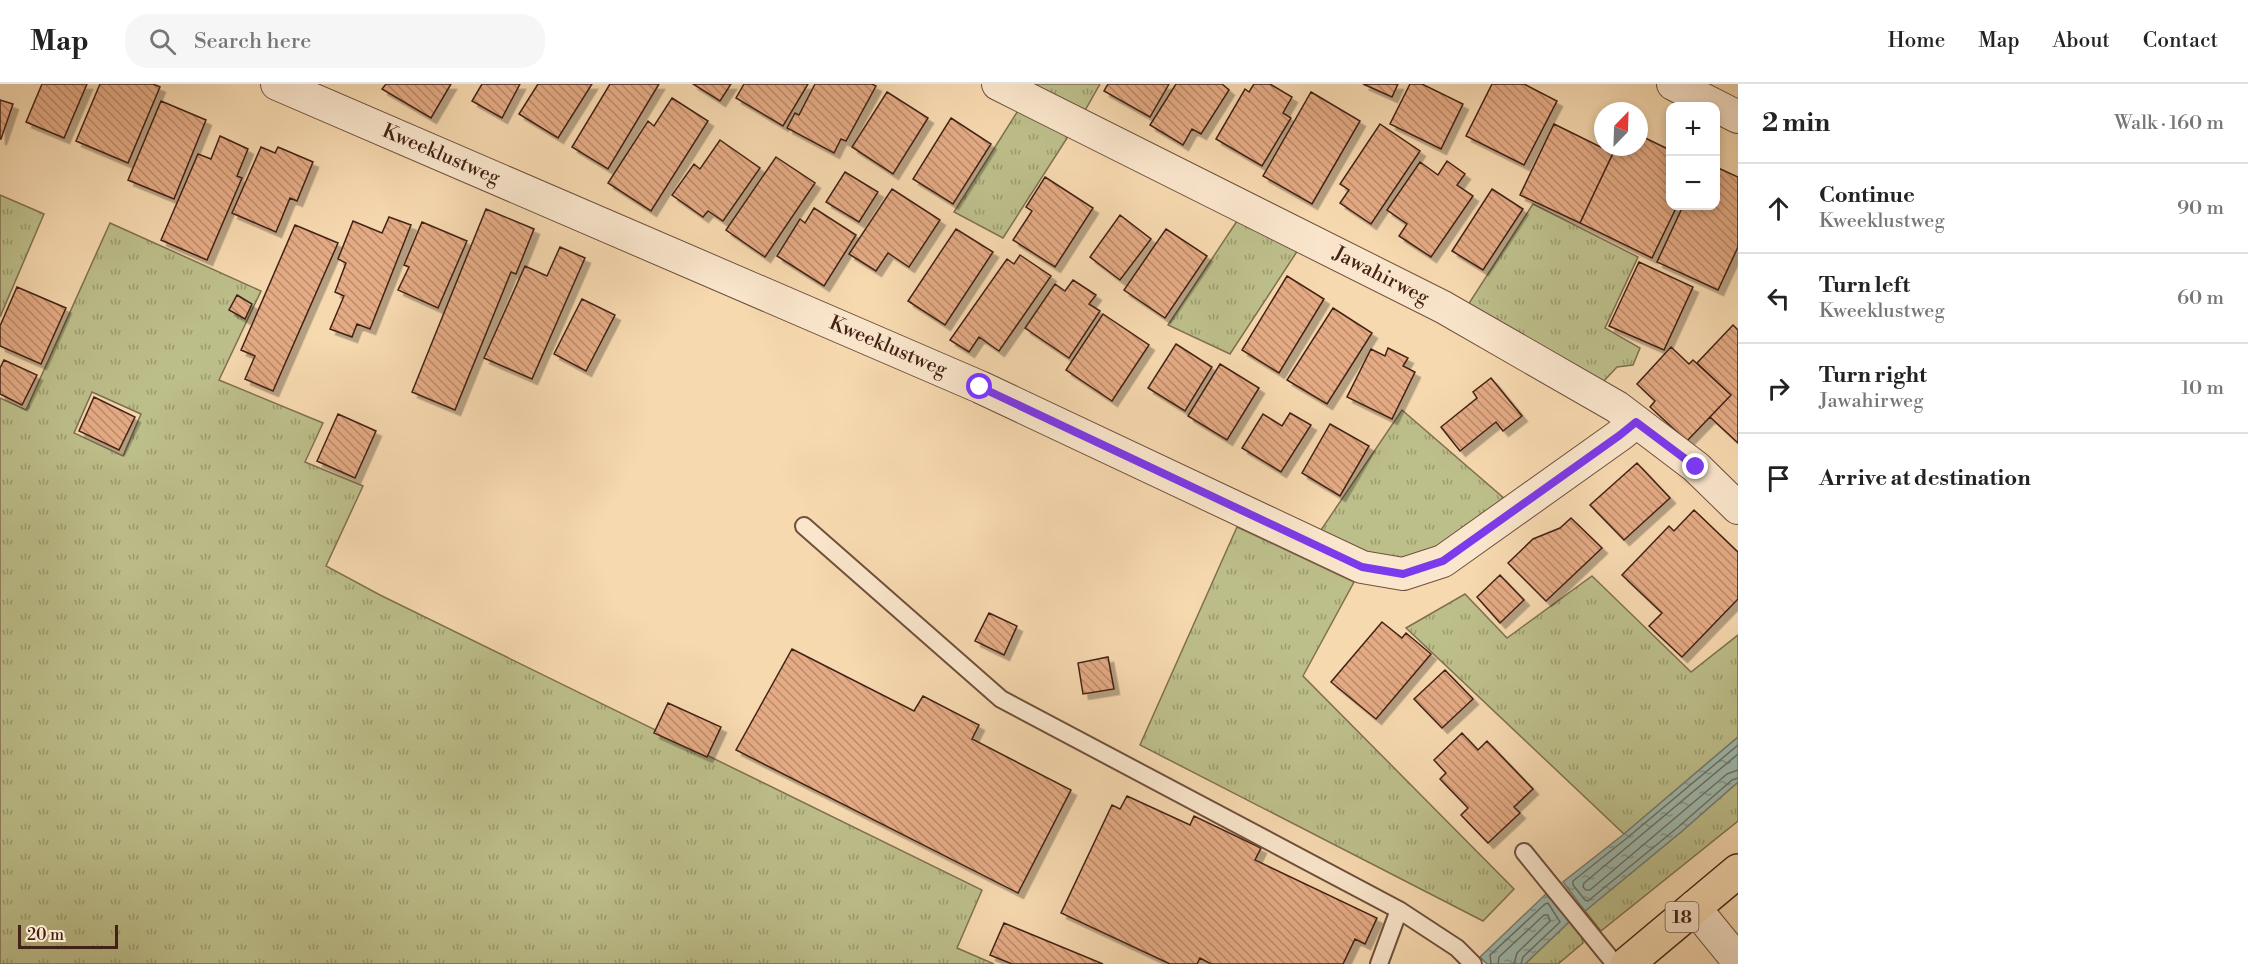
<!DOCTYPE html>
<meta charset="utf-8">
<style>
:root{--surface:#fff;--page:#f6f6f6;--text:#222;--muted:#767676;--line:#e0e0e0}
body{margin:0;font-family:"Libre Bodoni",serif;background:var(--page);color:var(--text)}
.controls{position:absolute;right:18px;top:18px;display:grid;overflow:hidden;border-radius:12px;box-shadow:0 3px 9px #0003}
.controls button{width:54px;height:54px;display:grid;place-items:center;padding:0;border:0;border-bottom:2px solid var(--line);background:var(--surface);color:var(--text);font:30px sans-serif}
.compass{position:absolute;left:1594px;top:18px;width:54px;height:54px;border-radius:50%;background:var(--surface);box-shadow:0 3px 9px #0003;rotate:23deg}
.scale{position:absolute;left:18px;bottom:15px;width:100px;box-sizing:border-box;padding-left:6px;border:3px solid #432216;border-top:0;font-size:16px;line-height:21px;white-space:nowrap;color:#432216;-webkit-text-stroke:4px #fae6cc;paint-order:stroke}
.stop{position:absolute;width:18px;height:18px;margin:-14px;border:4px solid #7c3aed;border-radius:50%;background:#fff}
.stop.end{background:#7c3aed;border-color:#fff;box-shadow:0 2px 6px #0008}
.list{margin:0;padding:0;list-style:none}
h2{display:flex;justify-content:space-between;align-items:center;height:78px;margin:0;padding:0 24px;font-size:26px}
h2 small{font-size:20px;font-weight:400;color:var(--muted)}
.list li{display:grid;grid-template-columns:39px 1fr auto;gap:18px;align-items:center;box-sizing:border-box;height:90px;padding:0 24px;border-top:2px solid var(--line)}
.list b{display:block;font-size:22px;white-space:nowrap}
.list p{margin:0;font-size:20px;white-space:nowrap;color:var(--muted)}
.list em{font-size:20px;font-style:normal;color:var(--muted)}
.icon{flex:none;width:33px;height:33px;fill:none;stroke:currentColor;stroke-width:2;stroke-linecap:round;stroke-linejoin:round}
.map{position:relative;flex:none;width:1738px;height:880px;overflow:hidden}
header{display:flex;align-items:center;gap:36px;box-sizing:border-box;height:84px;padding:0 30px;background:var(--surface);border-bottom:2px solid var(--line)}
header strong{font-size:28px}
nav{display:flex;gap:33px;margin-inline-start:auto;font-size:21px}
.search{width:420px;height:54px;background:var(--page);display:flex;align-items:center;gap:15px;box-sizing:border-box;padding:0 21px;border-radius:24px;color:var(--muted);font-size:22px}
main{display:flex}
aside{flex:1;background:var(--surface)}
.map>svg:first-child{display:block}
.grass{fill:url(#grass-tufts);stroke:#807050;stroke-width:1.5;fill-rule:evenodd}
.water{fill:url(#water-ripples);stroke:#797d72;stroke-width:1.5}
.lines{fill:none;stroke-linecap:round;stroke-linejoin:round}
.shore{stroke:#706e62;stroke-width:1.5}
.building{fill:url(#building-back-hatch);stroke:#432216;stroke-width:1.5;filter:url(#shadow)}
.lane-casing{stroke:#70503c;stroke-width:20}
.street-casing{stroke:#70503c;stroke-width:34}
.primary-casing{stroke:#432216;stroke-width:36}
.lane{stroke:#fae6cc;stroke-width:16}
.street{stroke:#fae6cc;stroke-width:32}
.primary{stroke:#f7d9b0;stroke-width:33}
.route{stroke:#7c3aed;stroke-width:8}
.labels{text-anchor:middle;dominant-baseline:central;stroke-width:4.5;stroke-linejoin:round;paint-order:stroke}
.shield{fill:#fae6cc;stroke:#7a5d4d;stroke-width:1.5}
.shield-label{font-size:18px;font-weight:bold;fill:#432216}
.street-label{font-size:20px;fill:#432216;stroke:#fae6cc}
</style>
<header>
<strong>Map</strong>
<div class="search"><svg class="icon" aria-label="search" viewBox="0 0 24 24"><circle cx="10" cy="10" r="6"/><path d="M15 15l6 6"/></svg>Search here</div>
<nav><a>Home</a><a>Map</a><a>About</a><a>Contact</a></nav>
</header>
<main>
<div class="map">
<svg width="1738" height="880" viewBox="0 0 1738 880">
<defs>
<pattern id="grass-tufts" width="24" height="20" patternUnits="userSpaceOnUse" patternTransform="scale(1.5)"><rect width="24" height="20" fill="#bdbf8b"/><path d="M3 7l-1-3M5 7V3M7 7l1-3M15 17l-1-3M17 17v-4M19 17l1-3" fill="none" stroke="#9b9b71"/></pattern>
<pattern id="water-ripples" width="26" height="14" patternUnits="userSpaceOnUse" patternTransform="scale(1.5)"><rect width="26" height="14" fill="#9dbaaf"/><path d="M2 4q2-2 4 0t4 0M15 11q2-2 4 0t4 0" fill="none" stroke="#82978d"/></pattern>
<pattern id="building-back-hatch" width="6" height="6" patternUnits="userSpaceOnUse" patternTransform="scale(1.5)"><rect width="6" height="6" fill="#e5ab85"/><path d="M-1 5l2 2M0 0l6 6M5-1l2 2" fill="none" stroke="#bb8b6c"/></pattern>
<filter id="shadow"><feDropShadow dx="5.5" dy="5.5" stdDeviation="0" flood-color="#0004"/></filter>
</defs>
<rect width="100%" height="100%" fill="#f7d9b0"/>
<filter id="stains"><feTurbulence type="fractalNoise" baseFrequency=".00333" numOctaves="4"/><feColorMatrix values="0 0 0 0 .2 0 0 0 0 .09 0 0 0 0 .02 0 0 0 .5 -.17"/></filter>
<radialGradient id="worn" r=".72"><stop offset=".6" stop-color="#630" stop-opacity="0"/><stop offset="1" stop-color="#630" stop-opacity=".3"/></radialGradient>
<path class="grass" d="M1026,0H1100L1083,30Z
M1019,25L1069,51L1003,154L954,128Z
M0,111L44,130L0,233Z
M1533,120L1638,173L1605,244L1640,264L1633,281L1617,283L1602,299L1466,224Z
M1237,137L1298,166L1230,270L1168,241Z
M110,139L261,207L219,296L323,339L305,378L363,402L326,482L380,511L982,806L957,864L994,880H0V314L26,326ZM92,308L141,330L123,372L74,349Z
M1402,326L1520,428L1460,473L1383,474L1355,464L1321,446Z
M1237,443L1354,498L1303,592L1514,805L1483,837L1140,661Z
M1592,492L1691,588L1738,551V653L1624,750L1406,544L1465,510L1507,554Z
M1738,698V737L1601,847L1585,827L1681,748Z
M1570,837L1581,850L1583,859L1558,880H1525Z"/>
<path class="water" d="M1738,653V698L1681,748L1585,827L1563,798L1624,750Z
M1548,808L1570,837L1525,880H1487L1480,873Z"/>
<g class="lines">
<path class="shore" d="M1738,661L1627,754L1573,797V801L1585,816L1588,817L1677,744L1732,696L1738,694
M1738,670L1584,799L1583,803L1586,806H1590L1727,690L1738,686
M1491,880L1490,871L1545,820L1548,819L1560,838L1523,873L1521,880
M1498,880L1499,873L1544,831H1548L1550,837L1517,869L1514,880"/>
</g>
<path class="building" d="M42,0H87L64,54L26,38Z
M100,0H153L160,3L128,79L76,57Z
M386,0H451L431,34L382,5Z
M482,0H520L502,34L472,17Z
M538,0H592L558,54L519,30Z
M610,0H659L608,85L572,63Z
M693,0H731L720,17Z
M744,0H808L783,42L736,14Z
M815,0H872L876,2L846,57L841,55L834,69L787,44L795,29L799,31Z
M1108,0H1169L1150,33L1104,7Z
M1176,0H1222L1229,6L1201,50L1192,45L1183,61L1150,41Z
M1254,0H1270L1292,13L1283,29L1291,34L1262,82L1216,55L1245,5L1249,8Z
M1363,0H1398L1392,13Z
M1410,0H1422L1463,20L1441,65L1390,40Z
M1492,0H1524L1557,17L1524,81L1466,52Z
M887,8L928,34L893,90L852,63Z
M1311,8L1360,37L1312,120L1263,92Z
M672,14L708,37L651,127L608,99L648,37L654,42Z
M0,16L13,20L1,55H0Z
M161,17L206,36L174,115L128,96Z
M951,34L991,60L953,120L913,95Z
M1380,40L1420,67L1371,140L1340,119L1349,106L1340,100Z
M1554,40L1613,69L1580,139L1520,111Z
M1639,51L1670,66V122H1677L1652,174L1580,139L1616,63H1639Z
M220,52L248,65L237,92L242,94L207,176L161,156L198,70L211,75Z
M720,56L760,84L723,137L708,127L703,133L672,111L694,80L700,85Z
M261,63L275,69L278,63L313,78L297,117L290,114L276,148L232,129Z
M776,73L815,99L765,173L726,146Z
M1447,77L1465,90L1457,101L1473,112L1431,173L1399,152L1407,140L1387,126L1420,78L1438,91Z
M1716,83L1738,93V163L1718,206L1657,178L1683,122H1716Z
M845,88L878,108L859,138L826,118Z
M1045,93L1093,124L1055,183L1013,156L1032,127L1026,123Z
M892,105L940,136L909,183L888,169L876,187L849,170Z
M1492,105L1523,125L1483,186L1452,167Z
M814,124L856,151L824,202L777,172L800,135L805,139Z
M486,125L534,145L516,190L511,188L455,326L412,308Z
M1120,131L1151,155L1120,196L1090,173Z
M389,133L411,141L370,245L357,240L352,253L330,245L344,212L335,208L346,179L338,175L353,137L382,149Z
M422,138L467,157L438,224L398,206L409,183L404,181Z
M295,141L338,159L273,307L245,295L255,272L241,266Z
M956,145L993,168L945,241L908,217Z
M1166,145L1207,172L1165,234L1124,206Z
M560,163L585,174L532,295L484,274L525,182L547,192Z
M1020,171L1051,192L999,267L979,253L969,268L950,256L1007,175L1014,180Z
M1639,178L1693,203L1664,266L1609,242Z
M1287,192L1324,215L1279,289L1242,266Z
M1073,196L1096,211L1089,220L1100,227L1069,274L1025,244L1055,200L1065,207Z
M17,203L66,224L41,280L0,262V242Z
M237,211L252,220L245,235L229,226Z
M582,215L615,231L586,287L554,270Z
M1333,224L1372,249L1327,320L1287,296Z
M1103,230L1149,261L1112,317L1066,286Z
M1733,241L1738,246V359L1710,333L1731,311L1697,279Z
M1176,260L1212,283L1185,327L1148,304Z
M1671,263L1689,280L1693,276L1731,311L1687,357L1650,323L1655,317L1637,300Z
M1388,264L1408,274L1403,282L1415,288L1392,335L1347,313L1371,265L1385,272Z
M4,276L37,291L22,321L0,310V284Z
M1220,280L1259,304L1227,356L1188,332Z
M1491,294L1522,332L1503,347L1496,338L1460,367L1441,343L1477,314L1473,308Z
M94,313L135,333L119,366L79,347Z
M1290,329L1311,341L1281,388L1242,364L1263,330L1282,342Z
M338,330L376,347L355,394L317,377Z
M1330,340L1369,362L1340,412L1302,389Z
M1637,379L1670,414L1624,456L1590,421Z
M1694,426L1738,468V515L1682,573L1649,542L1662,529L1622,491L1669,442L1674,447Z
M1571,434L1602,464L1546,517L1508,479L1533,455L1560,444Z
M1500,491L1524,516L1500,539L1477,513Z
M989,529L1017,542L1004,571L975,557Z
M1382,538L1402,554L1406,549L1431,570L1376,635L1331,598Z
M792,565L914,627L923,612L979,641L972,655L1071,706L1018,809L736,666Z
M1108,573L1114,605L1083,610L1078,579Z
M1445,586L1473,615L1442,644L1414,615Z
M668,619L721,643L707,673L654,649Z
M1462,649L1478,666L1487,657L1533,705L1514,723L1520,729L1488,759L1461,731L1468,724L1440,695L1446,689L1434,676Z
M1127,712L1190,741L1194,732L1261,764L1255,776L1377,834L1365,860L1355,855L1343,880H1211L1200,874L1197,880H1170L1061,829L1112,721L1120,725Z
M1004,839L1103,880H1012L990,871Z"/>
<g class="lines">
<defs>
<path id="lane" d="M804,442L1001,615L1399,826L1457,864L1473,880
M1524,768L1615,880
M1379,880L1399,826"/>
<path id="street" d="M277,0L980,303L1362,483L1403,490L1443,477L1620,351L1636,338
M998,0L1443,223L1617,323L1696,383L1738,424
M1673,0L1738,33
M1694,823L1738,877"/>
<path id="primary" d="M1627,880L1738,787"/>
</defs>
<use href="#lane" class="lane-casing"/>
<use href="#street" class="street-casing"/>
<use href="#primary" class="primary-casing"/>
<use href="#lane" class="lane"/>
<use href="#street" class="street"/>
<use href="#primary" class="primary"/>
</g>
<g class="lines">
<path class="route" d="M980,303L1362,483L1403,490L1443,477L1620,351L1636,338L1696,383"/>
</g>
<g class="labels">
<rect class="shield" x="1665.5" y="818" width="33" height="30" rx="4.5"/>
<g class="shield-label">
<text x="1682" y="833">18</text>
</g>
<g class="street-label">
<text transform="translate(441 71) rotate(23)">Kweeklustweg</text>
<text transform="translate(1381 192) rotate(27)">Jawahirweg</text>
<text transform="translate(888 263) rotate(23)">Kweeklustweg</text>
</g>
</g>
<rect width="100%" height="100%" filter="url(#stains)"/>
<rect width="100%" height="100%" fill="url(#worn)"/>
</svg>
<div class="controls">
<button>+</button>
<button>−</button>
</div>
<svg class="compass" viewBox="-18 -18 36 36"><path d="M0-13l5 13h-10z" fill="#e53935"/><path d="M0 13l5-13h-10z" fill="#767676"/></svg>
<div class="scale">20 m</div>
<div class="stop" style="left:980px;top:303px"></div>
<div class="stop end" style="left:1696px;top:383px"></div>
</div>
<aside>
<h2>2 min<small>Walk · 160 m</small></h2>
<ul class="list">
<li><svg class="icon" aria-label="ahead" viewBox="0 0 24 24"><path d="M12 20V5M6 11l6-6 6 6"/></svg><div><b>Continue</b><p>Kweeklustweg</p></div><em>90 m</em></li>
<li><svg class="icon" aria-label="left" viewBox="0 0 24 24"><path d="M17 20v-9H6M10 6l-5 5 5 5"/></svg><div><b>Turn left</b><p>Kweeklustweg</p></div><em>60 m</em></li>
<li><svg class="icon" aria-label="right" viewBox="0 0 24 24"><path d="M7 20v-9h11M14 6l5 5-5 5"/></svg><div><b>Turn right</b><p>Jawahirweg</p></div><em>10 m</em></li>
<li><svg class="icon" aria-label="arrive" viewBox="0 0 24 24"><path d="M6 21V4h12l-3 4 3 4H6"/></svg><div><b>Arrive at destination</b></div></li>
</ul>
</aside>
</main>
